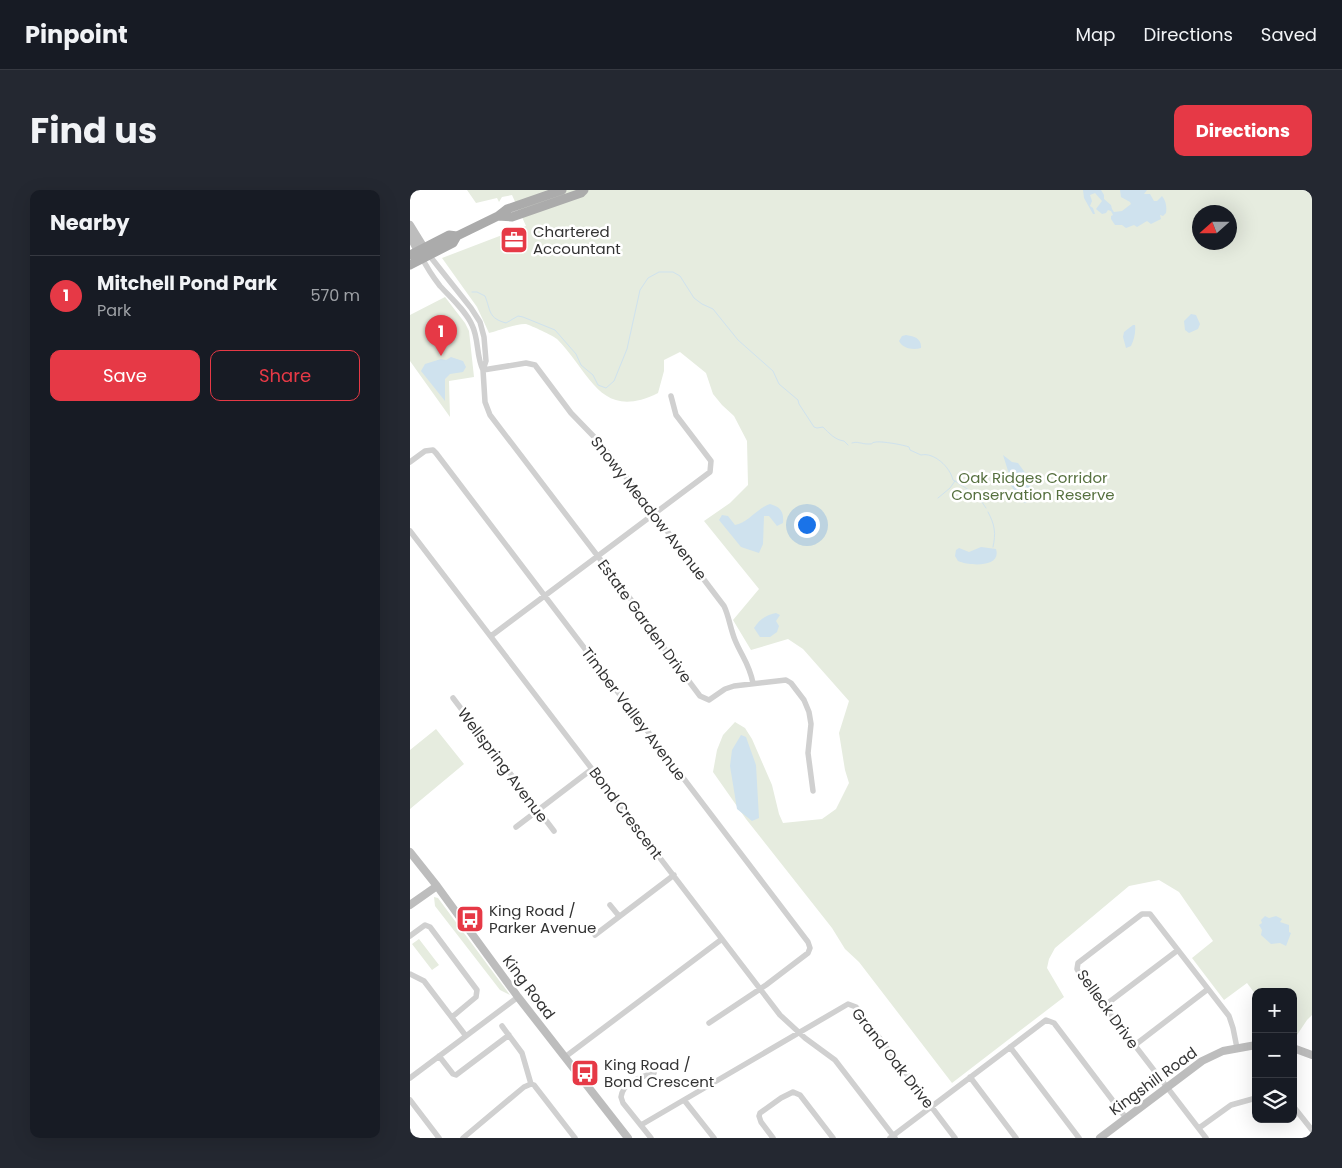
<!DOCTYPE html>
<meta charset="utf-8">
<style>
:root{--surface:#171b24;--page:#242831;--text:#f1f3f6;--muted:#9ea1a6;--line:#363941;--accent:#e63946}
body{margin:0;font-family:Poppins,sans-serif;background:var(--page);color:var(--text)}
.controls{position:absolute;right:15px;bottom:15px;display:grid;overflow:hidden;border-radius:10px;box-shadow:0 5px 20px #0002}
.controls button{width:45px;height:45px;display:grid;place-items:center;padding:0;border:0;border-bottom:1px solid var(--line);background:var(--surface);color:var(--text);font:25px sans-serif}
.compass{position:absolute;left:782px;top:15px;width:45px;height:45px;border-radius:50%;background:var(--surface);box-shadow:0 5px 20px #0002;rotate:249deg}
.you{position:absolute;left:396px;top:334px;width:18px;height:18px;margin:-12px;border:4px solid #fff;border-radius:50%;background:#1a73e8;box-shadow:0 0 0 8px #1a73e833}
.badge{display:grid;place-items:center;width:32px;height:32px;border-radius:50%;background:var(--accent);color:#fff;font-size:16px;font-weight:700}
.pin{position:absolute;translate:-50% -41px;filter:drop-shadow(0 1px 2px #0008)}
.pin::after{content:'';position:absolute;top:26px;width:18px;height:15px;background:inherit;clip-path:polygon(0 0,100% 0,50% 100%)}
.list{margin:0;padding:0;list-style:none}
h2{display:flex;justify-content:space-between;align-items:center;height:65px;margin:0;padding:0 20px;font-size:21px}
h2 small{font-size:16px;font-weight:400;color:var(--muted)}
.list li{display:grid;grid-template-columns:32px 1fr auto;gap:15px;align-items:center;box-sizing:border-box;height:80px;padding:0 20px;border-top:1px solid var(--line)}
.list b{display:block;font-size:19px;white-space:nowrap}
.list p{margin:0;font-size:16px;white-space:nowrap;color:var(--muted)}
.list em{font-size:16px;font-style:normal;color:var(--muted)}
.actions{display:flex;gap:10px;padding:15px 20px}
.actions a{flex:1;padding:11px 0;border:1px solid var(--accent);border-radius:10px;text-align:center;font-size:18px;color:var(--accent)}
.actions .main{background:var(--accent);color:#fff}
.icon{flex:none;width:28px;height:28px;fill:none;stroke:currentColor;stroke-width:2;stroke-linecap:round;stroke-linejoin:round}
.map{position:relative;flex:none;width:902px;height:948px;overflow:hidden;border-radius:10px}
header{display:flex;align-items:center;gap:30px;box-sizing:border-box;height:70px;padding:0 25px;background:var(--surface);border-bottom:1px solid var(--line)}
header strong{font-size:24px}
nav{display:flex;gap:28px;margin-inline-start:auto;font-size:18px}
.intro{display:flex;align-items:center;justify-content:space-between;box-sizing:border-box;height:120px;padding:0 30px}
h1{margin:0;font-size:35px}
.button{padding:12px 22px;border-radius:10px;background:var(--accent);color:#fff;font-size:18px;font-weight:700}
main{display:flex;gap:30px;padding:0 30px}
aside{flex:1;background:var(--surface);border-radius:10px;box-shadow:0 5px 20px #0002}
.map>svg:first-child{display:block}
.green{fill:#e6ecdf;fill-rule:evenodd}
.water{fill:#cfe2ee}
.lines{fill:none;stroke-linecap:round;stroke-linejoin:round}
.stream{stroke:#cfe2ee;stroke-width:1}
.street{stroke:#d0d0d0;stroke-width:5.5}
.secondary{stroke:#bdbdbd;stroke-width:8}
.primary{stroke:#ababab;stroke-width:9}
.labels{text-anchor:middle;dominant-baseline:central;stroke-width:5;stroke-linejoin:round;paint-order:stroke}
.poi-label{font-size:15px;fill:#333;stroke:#fff;text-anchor:start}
.park-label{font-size:15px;fill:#56703f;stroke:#fff}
.street-label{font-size:15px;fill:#333;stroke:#fff}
</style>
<header>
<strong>Pinpoint</strong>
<nav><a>Map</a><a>Directions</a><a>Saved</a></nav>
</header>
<div class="intro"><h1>Find us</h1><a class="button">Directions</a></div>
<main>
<aside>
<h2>Nearby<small></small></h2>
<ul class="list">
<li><span class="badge">1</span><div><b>Mitchell Pond Park</b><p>Park</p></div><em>570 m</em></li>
</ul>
<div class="actions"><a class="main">Save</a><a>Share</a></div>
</aside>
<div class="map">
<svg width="902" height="948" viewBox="0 0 902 948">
<rect width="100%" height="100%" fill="#fff"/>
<path class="green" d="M57,0H902V825L897,830L885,848L883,847V802H846V805L837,793L814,810L782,768L803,751L769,702L749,690L719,696L645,758L639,769L637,778L654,807L542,893L449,772L435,759L422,738L336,629L303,582L307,560L313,545L325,532L335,538L342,549L362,595L369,624L373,633L412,629L426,619L439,593L435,580L429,543L439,511L393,459L378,449L341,460L323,430L349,399L294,331L320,313L338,295L337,251L324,226L312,215L303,204L296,183L270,162L254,170V181L248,203C190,232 180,182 147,149C142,145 122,136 116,134C108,133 87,141 79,143L67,117L32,68L116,36L102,5L92,7L89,12L87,8L66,13ZM789,22H819V52H789Z
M35,107L55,133L59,141L64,187L39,191L40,227L0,171V125Z
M26,539L54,574L0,619V560Z
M24,707L28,708L100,805L90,800L25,716Z
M9,749L29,775L22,780L2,754Z"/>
<path class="water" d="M673,0H691L694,5V9L701,15L702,19L704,22L712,21L721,14L720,12L711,7L710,0H737L734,4H740L744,11H747L752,6C756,11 757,17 756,23L753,26L750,25L751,29L741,34L737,31L727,37L724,35L716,38L712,35H705L701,29V26L703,25L701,21L698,20L696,23L692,24L686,19L692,11L685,3L680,5L682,11L680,16L683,18L685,24H683L674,8Z
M781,124L786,125L790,134L788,139L779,143L775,140L774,131Z
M723,135H725C726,142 724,150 721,156L716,158L713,147L714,142Z
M496,145C503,146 512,148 511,158C503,160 493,159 489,151L492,146Z
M41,167L53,171L56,177L53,182L40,184L35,189V211L11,181L15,174L31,169L36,170Z
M593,265L602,272L608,273L616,284L621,293L616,313L613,312L599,293V284Z
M360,314C371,317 374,322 373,333L367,336L359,326H354L353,354L349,363L331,357L309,330L312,325L318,326L325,335C338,333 347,318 360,314Z
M571,357L586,359C592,378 559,376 548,371L545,366L546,360L549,358L559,362Z
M366,423L370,425L366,431L369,436L367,442L360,447H350L344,438C350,429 356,425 366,423Z
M331,545L336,547L346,575L349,628L342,631L327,619L320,576L322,560Z
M855,726L859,728L866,726L872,729L870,732L879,735V742L881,743L876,756L870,753L861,754L851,745L852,740L849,735L852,733L851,730Z"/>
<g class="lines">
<path class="stream" d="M62,102H67L75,106C81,121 78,128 96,133L108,126L113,127L145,140L166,164L171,175L183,185L188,195L196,198L204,191L217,159L230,100L238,88L249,82H263L270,86L284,108L292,114L303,119L328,150L363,181L369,194L388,210L389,214L404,237L407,238L413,237C419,243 425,250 434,251L438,255
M442,253C447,251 452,254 458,254C465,254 459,253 466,252C472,251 494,255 499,257L500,260L511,265C524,262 540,277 543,290C555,297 569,306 576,318
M528,308L540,298L545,291
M578,322C585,335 586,343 583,357"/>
<path class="street" d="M19,65L61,118L70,132L74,147L76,171L73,180L75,212L80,225L222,411L251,454L290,506L299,510L315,499L324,496L376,490L381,493L394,510L399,522L401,534L398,563L403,601
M11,66C16,76 23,87 30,96C41,108 55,120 62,135C69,149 66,166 73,180
M73,180L116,173L125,175L161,223L191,254L314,416C319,426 320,438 325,450C332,467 339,473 343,493
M0,272L15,261L23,260L26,263L398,752L400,758L398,763L356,795L299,833
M0,341L370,825L395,848L425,870L485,948
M81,446L300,282L301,271L266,225L261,206
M43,508L144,641
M106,637L182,579
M200,715L209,726
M185,745L264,685
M0,746L15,735L20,737L67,800L66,807L42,827
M0,784L14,791L56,846
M694,816L768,760
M92,836L112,863L121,894
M725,855L798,799
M600,857L669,948
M29,866L43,884L46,885L99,845
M155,867L312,749
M560,887L606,948
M0,888L108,807
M0,910L29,948
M274,910L304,948
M883,916L902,940
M231,935L438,814L446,817L545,948
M789,938L821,915L846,908
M53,948L114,897L121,894L124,895L165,948
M241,948L213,913L211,907C213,892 231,887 244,883
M363,948L351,932L349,926L350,923L371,908L383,902L390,905L423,948
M480,948L636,830L644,833L716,928
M796,948L670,784L667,779L668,773L732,724H740L819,826L823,838L827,858"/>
<path class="secondary" d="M0,35L16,61
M0,46L8,61
M0,662L27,696L108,807L218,948
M0,715L27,696
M883,858L902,865
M690,948L792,871L813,861L846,855"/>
<path class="primary" d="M88,26L102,27L171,3L174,0
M0,65L39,45L47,46
M0,75L43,53L47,46L88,26L97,19L152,0"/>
</g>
<defs>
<symbol id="office-square" viewBox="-11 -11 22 22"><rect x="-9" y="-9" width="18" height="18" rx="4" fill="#e63946" stroke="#fff"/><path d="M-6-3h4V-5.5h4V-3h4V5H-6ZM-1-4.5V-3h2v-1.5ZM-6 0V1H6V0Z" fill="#fff"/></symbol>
<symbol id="bus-square" viewBox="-11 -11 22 22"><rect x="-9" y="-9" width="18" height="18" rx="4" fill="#e63946" stroke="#fff"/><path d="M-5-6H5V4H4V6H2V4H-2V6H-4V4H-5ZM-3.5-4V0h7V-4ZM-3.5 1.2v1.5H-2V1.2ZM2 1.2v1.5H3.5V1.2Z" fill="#fff"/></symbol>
</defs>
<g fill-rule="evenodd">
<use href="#office-square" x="88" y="34" width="32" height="32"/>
<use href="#bus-square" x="44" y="713" width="32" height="32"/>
<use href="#bus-square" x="159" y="867" width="32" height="32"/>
</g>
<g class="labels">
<g class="poi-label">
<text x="123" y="41">Chartered<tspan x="123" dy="17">Accountant</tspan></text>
<text x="79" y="720">King Road /<tspan x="79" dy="17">Parker Avenue</tspan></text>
<text x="194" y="874">King Road /<tspan x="194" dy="17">Bond Crescent</tspan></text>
</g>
<g class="park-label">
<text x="623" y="287">Oak Ridges Corridor<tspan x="623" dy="17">Conservation Reserve</tspan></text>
</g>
<g class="street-label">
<text transform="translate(239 318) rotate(52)">Snowy Meadow Avenue</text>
<text transform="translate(235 431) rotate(54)">Estate Garden Drive</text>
<text transform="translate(224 524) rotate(53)">Timber Valley Avenue</text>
<text transform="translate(93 575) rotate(53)">Wellspring Avenue</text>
<text transform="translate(216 623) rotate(53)">Bond Crescent</text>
<text transform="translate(119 797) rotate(53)">King Road</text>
<text transform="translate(698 819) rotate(54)">Selleck Drive</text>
<text transform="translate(483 868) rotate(52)">Grand Oak Drive</text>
<text transform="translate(743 891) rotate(-36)">Kingshill Road</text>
</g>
</g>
</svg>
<div class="controls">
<button>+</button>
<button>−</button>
<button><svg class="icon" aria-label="layers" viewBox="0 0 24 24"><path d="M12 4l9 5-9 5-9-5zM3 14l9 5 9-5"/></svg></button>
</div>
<svg class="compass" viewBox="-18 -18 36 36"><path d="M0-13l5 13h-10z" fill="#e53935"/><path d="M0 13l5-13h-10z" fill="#9ea1a6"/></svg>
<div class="you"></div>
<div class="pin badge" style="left:31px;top:166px">1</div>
</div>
</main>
